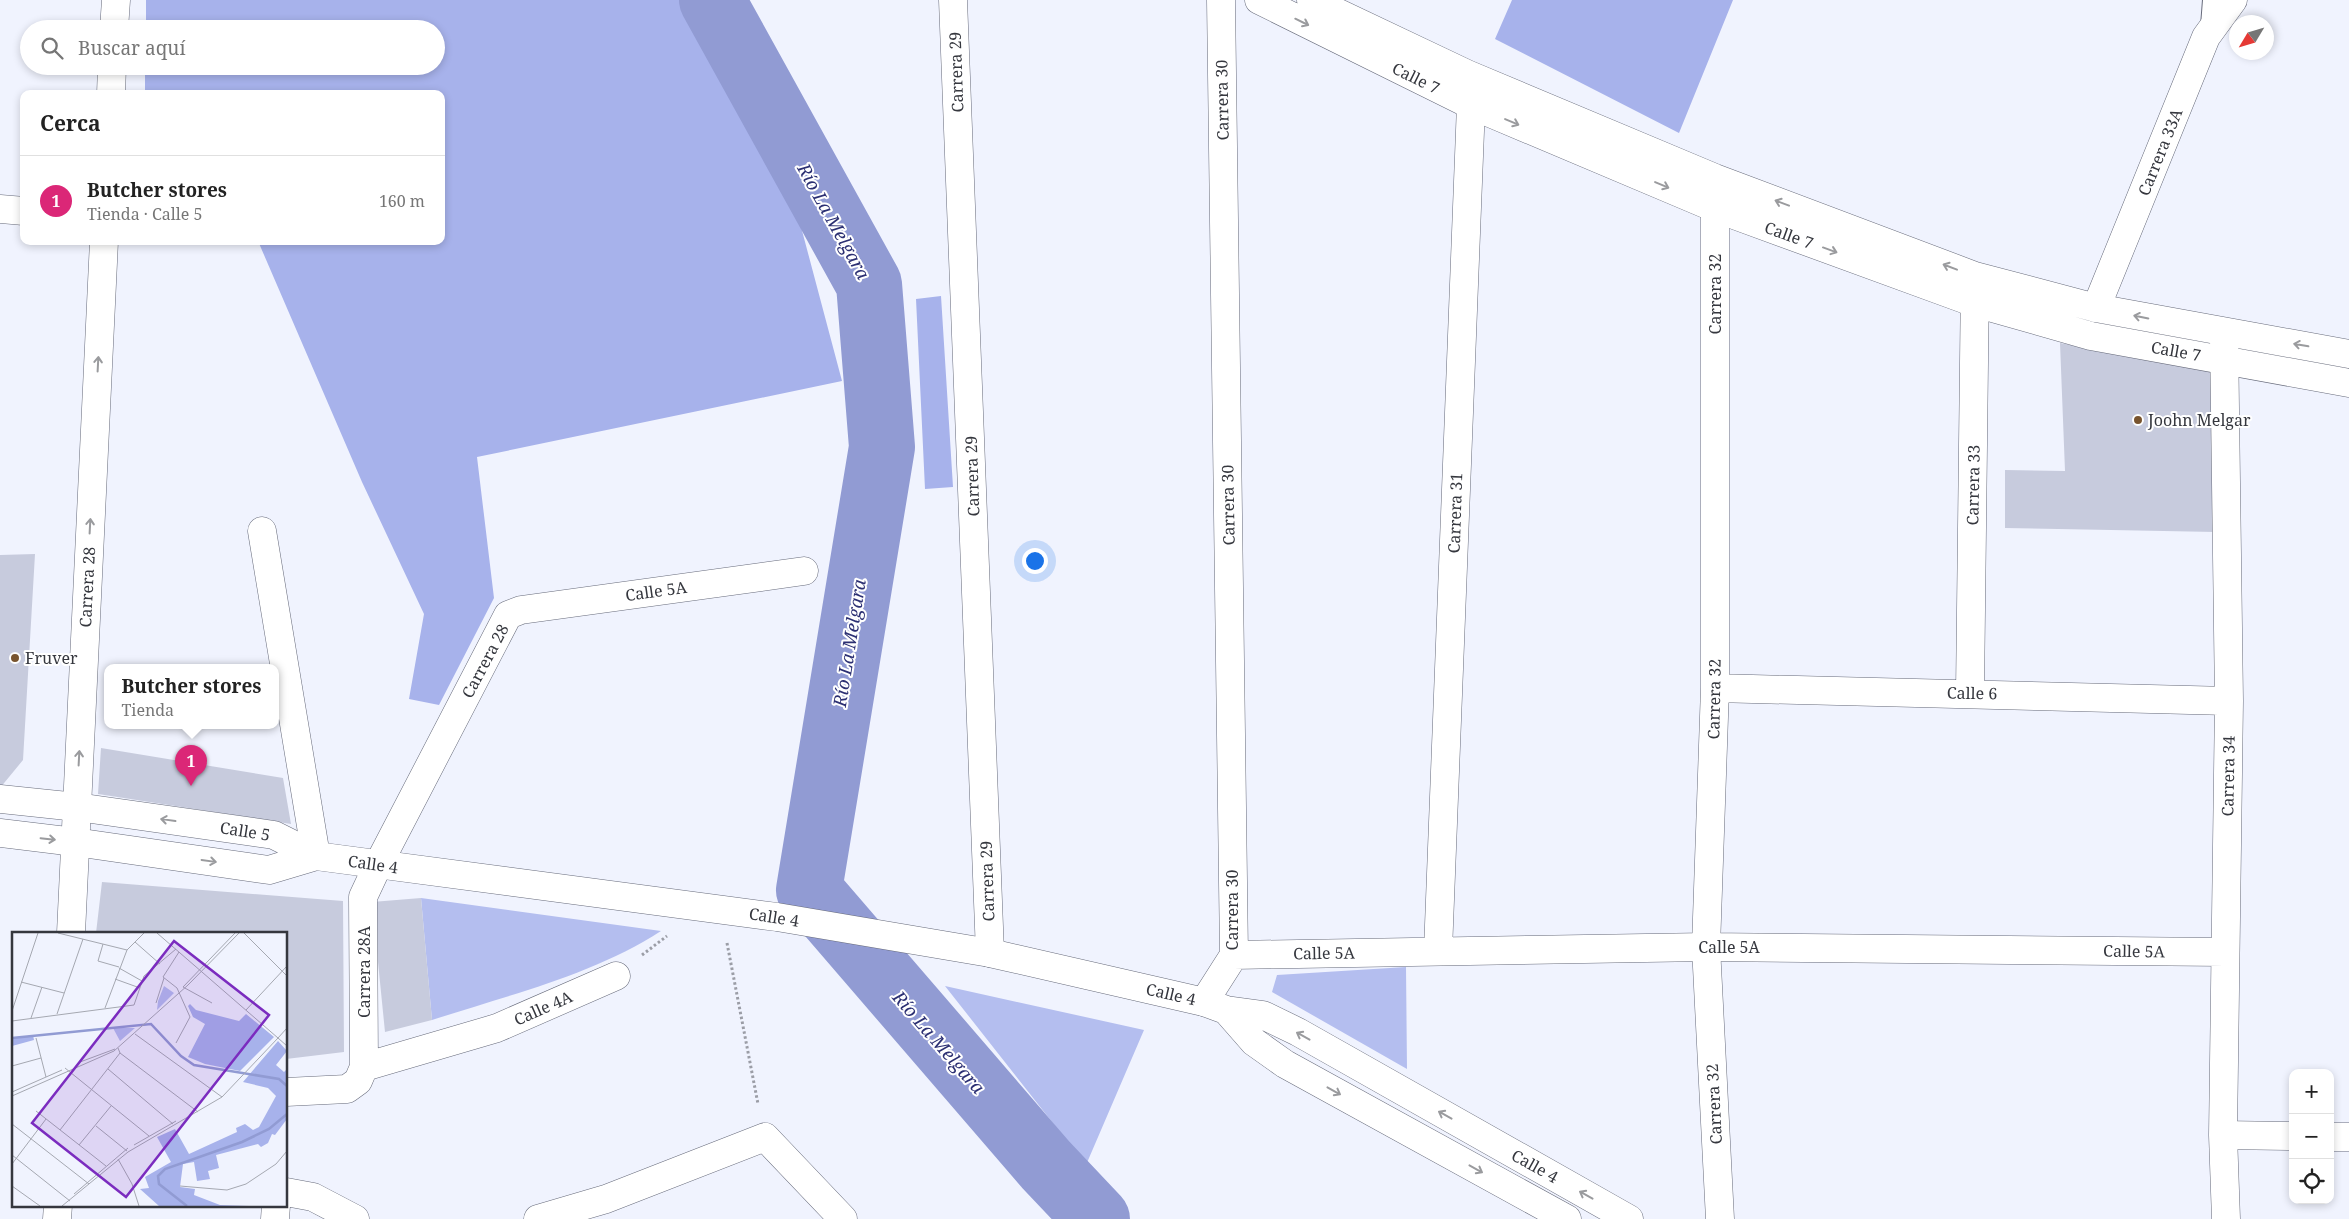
<!DOCTYPE html>
<html lang="es">
<meta charset="utf-8">
<style>
:root{--surface:#fff;--page:#f2f2f2;--text:#222;--muted:#767676;--line:#e0e0e0;--accent:#db2777}
body{margin:0;font-family:"Noto Serif",serif;background:var(--page);color:var(--text)}
.controls{position:absolute;right:15px;bottom:15px;display:grid;overflow:hidden;border-radius:10px;box-shadow:0 2px 8px #0003}
.controls button{width:45px;height:45px;display:grid;place-items:center;padding:0;border:0;border-bottom:1px solid var(--line);background:var(--surface);color:var(--text);font:25px sans-serif}
.compass{position:absolute;left:2229px;top:15px;width:45px;height:45px;border-radius:50%;background:var(--surface);box-shadow:0 2px 8px #0003;rotate:232deg}
.you{position:absolute;left:1034px;top:560px;width:18px;height:18px;margin:-12px;border:4px solid #fff;border-radius:50%;background:#1a73e8;box-shadow:0 0 0 8px #1a73e833}
.badge{display:grid;place-items:center;width:32px;height:32px;border-radius:50%;background:var(--accent);color:#fff;font-size:16px;font-weight:700}
.pin{position:absolute;translate:-50% -41px;filter:drop-shadow(0 1px 2px #0008)}
.pin::after{content:'';position:absolute;top:26px;width:18px;height:15px;background:inherit;clip-path:polygon(0 0,100% 0,50% 100%)}
.popup{position:absolute;left:104px;top:664px;width:175px;height:65px;box-sizing:border-box;display:grid;place-content:center;border-radius:10px;background:var(--surface);filter:drop-shadow(0 1px 4px #0005);font-size:16px;white-space:nowrap;color:var(--muted)}
.popup b{font-size:19px;color:var(--text)}
.popup::after{content:'';position:absolute;left:50%;top:100%;margin-left:-10px;border:10px solid transparent;border-top-color:var(--surface)}
.list{margin:0;padding:0;list-style:none}
h2{display:flex;justify-content:space-between;align-items:center;height:65px;margin:0;padding:0 20px;font-size:21px}
h2 small{font-size:16px;font-weight:400;color:var(--muted)}
.list li{display:grid;grid-template-columns:32px 1fr auto;gap:15px;align-items:center;box-sizing:border-box;height:90px;padding:0 20px;border-top:1px solid var(--line)}
.list b{display:block;font-size:19px;white-space:nowrap}
.list p{margin:0;font-size:16px;white-space:nowrap;color:var(--muted)}
.list em{font-size:16px;font-style:normal;color:var(--muted)}
.icon{flex:none;width:28px;height:28px;fill:none;stroke:currentColor;stroke-width:2;stroke-linecap:round;stroke-linejoin:round}
.map{position:relative;flex:none;width:2349px;height:1219px;overflow:hidden}
.search{position:absolute;background:var(--surface);box-shadow:0 2px 8px #0003;left:20px;top:20px;width:425px;height:55px;display:flex;align-items:center;gap:12px;box-sizing:border-box;padding:0 18px;border-radius:28px;color:var(--muted);font-size:19px}
.panel{position:absolute;background:var(--surface);box-shadow:0 2px 8px #0003;left:20px;top:90px;width:425px;height:155px;border-radius:10px}
.map>svg:first-child{display:block}
.green{fill:#b4beef}
.forest{fill:#a7b2eb}
.lines{fill:none;stroke-linecap:round;stroke-linejoin:round}
.river{stroke:#919bd3;stroke-width:66}
.building{fill:#c7cbdd}
.lane-casing{stroke:#676b7b;stroke-width:16}
.street-casing{stroke:#676b7b;stroke-width:29}
.secondary-casing{stroke:#676b7b;stroke-width:29}
.primary-casing{stroke:#676b7b;stroke-width:29}
.path{stroke:#9b9da6;stroke-width:3;stroke-dasharray:2.5 2.5;stroke-linecap:butt}
.lane{stroke:#fff;stroke-width:14}
.street{stroke:#fff;stroke-width:28}
.secondary{stroke:#fff;stroke-width:28}
.primary{stroke:#fff;stroke-width:28}
.oneway{stroke:#9a9b9e}
.poi-dot{fill:#78542e;stroke:#fff;stroke-width:2}
.labels{text-anchor:middle;dominant-baseline:central;stroke-width:4;stroke-linejoin:round;paint-order:stroke}
.street-label{font-size:16px;fill:#35373e;stroke:#fff}
.poi-label{font-size:16px;fill:#35373e;stroke:#fff;text-anchor:start}
.water-label{font-size:18px;font-style:italic;fill:#2c3073;stroke:#fff}
.inset-river{fill:none;stroke:#919bd3;stroke-width:2.5}
.inset-road{fill:none;stroke:#a5a8b1;stroke-width:1}
.view{fill:#7b2cbf;fill-opacity:0.15;stroke:#7b2cbf;stroke-width:2.5}
.inset-edge{fill:none;stroke:#35373e;stroke-width:2.5}
</style>
<div class="map">
<svg width="2349" height="1219" viewBox="0 0 2349 1219">
<rect width="100%" height="100%" fill="#f0f3fe"/>
<path class="green" d="M421,898L661,931C593,975 509,995 432,1020Z
M1406,967L1407,1069L1272,992L1277,975Z
M945,986L1144,1030L1086,1165Z"/>
<path class="forest" d="M146,0H689L796,208L842,381L477,457L494,598L439,705L409,699L424,614L362,482L258,241H441V94H145V66H436V29H146Z
M1512,0H1733L1679,133L1495,39Z
M941,296L953,487L925,489L916,299Z"/>
<g class="lines">
<path class="river" d="M712,0L869,284L882,447L809,890L1046,1165L1097,1219"/>
</g>
<path class="building" d="M2060,343L2212,370L2216,532L2005,528V470L2065,471Z
M35,554L23,760L0,788V555Z
M101,748L283,778L291,824L98,794Z
M102,882L343,901L344,1052L286,1059V933H96Z
M421,898L432,1020L385,1032L372,902Z"/>
<g class="lines">
<defs>
<path id="lane" d="M2208,26L2210,0"/>
<path id="street" d="M953,0L990,953
M114,29L116,0
M111,94L112,66
M1715,185V688L1706,947L1720,1219
M0,209L24,211
M2096,308L2206,37L2233,0
M2224,336L2229,701L2223,1135L2226,1219
M262,531L316,856
M1715,688L2229,701
M1970,693L1975,280
M71,933L104,241
M1438,951L1471,105L1468,83
M1234,955L1706,947L2225,952
M1204,1002L1234,955L1221,0
M364,1067L497,1028L616,976
M286,1092L347,1089L358,1081L364,1067L363,897L378,865L508,615L521,610L804,571
M2223,1135L2293,1136
M2330,1137H2349
M286,1192L313,1197L355,1219
M57,1219L58,1205
M275,1219L276,1205
M538,1219L606,1199L765,1137L843,1219"/>
<path id="secondary" d="M1259,0L1471,105L1715,208L1975,303L2091,336L2349,383
M1311,0L1467,74L1715,178L1975,276L2096,308L2349,354"/>
<path id="primary" d="M0,799L77,807L274,835L316,856L777,917L990,953L1204,1002L1226,1010L1263,1015L1298,1032L1629,1219
M0,833L75,842L269,870L316,856
M1226,1010L1254,1042L1285,1064L1567,1219"/>
</defs>
<use href="#lane" class="lane-casing"/>
<use href="#street" class="street-casing"/>
<use href="#secondary" class="secondary-casing"/>
<use href="#primary" class="primary-casing"/>
<path class="path" d="M727,943L758,1104
M642,955L667,936"/>
<use href="#lane" class="lane"/>
<use href="#street" class="street"/>
<use href="#secondary" class="secondary"/>
<use href="#primary" class="primary"/>
</g>
<defs><path id="oneway-shaft" d="M-6 0H5M1.5-3L5.5 0L1.5 3" fill="none" stroke-width="1.6" stroke-linecap="round" stroke-linejoin="round" transform="scale(1.25)"/></defs>
<g class="oneway">
<use href="#oneway-shaft" transform="translate(1302 22) rotate(26)"/>
<use href="#oneway-shaft" transform="translate(1512 122) rotate(23)"/>
<use href="#oneway-shaft" transform="translate(1662 185) rotate(23)"/>
<use href="#oneway-shaft" transform="translate(1782 203) rotate(-159)"/>
<use href="#oneway-shaft" transform="translate(1830 250) rotate(20)"/>
<use href="#oneway-shaft" transform="translate(1950 267) rotate(-159)"/>
<use href="#oneway-shaft" transform="translate(2141 317) rotate(-169)"/>
<use href="#oneway-shaft" transform="translate(2301 345) rotate(-170)"/>
<use href="#oneway-shaft" transform="translate(98 364) rotate(-87)"/>
<use href="#oneway-shaft" transform="translate(90 526) rotate(-87)"/>
<use href="#oneway-shaft" transform="translate(79 758) rotate(-87)"/>
<use href="#oneway-shaft" transform="translate(168 820) rotate(-172)"/>
<use href="#oneway-shaft" transform="translate(48 839) rotate(6)"/>
<use href="#oneway-shaft" transform="translate(209 861) rotate(8)"/>
<use href="#oneway-shaft" transform="translate(1303 1036) rotate(-151)"/>
<use href="#oneway-shaft" transform="translate(1334 1091) rotate(29)"/>
<use href="#oneway-shaft" transform="translate(1445 1115) rotate(-151)"/>
<use href="#oneway-shaft" transform="translate(1476 1169) rotate(29)"/>
<use href="#oneway-shaft" transform="translate(1586 1195) rotate(-151)"/>
</g>
<g class="poi-dot">
<circle cx="2138" cy="420" r="5"/>
<circle cx="15" cy="658" r="5"/>
</g>
<g class="labels">
<g class="street-label">
<text transform="translate(956 72) rotate(-92)">Carrera 29</text>
<text transform="translate(1416 78) rotate(26)">Calle 7</text>
<text transform="translate(1222 100) rotate(-91)">Carrera 30</text>
<text transform="translate(2160 152) rotate(-68)">Carrera 33A</text>
<text transform="translate(1789 235) rotate(20)">Calle 7</text>
<text transform="translate(1715 294) rotate(-90)">Carrera 32</text>
<text transform="translate(2176 351) rotate(10)">Calle 7</text>
<text transform="translate(972 476) rotate(-92)">Carrera 29</text>
<text transform="translate(1973 485) rotate(-89)">Carrera 33</text>
<text transform="translate(1228 505) rotate(-91)">Carrera 30</text>
<text transform="translate(1455 513) rotate(-88)">Carrera 31</text>
<text transform="translate(87 587) rotate(-87)">Carrera 28</text>
<text transform="translate(656 591) rotate(-8)">Calle 5A</text>
<text transform="translate(485 661) rotate(-62)">Carrera 28</text>
<text transform="translate(1972 693) rotate(1)">Calle 6</text>
<text transform="translate(1714 699) rotate(-89)">Carrera 32</text>
<text transform="translate(2228 776) rotate(-89)">Carrera 34</text>
<text transform="translate(245 831) rotate(9)">Calle 5</text>
<text transform="translate(373 864) rotate(8)">Calle 4</text>
<text transform="translate(987 881) rotate(-92)">Carrera 29</text>
<text transform="translate(1232 910) rotate(-90)">Carrera 30</text>
<text transform="translate(774 917) rotate(9)">Calle 4</text>
<text x="1729" y="947">Calle 5A</text>
<text transform="translate(2134 951) rotate(1)">Calle 5A</text>
<text transform="translate(1324 953) rotate(-1)">Calle 5A</text>
<text transform="translate(364 972) rotate(-90)">Carrera 28A</text>
<text transform="translate(1171 994) rotate(13)">Calle 4</text>
<text transform="translate(543 1008) rotate(-24)">Calle 4A</text>
<text transform="translate(1714 1104) rotate(-93)">Carrera 32</text>
<text transform="translate(1535 1166) rotate(29)">Calle 4</text>
</g>
<g class="poi-label">
<text x="2148" y="420">Joohn Melgar</text>
<text x="25" y="658">Fruver</text>
</g>
<g class="water-label">
<text transform="translate(834 221) rotate(61)">Río La Melgara</text>
<text transform="translate(849 643) rotate(-81)">Río La Melgara</text>
<text transform="translate(939 1042) rotate(49)">Río La Melgara</text>
</g>
</g>
<g transform="translate(12 932)">
<rect width="275" height="275" fill="#f0f3fe"/>
<path d="M152,54L162,61L145,78L146,69ZM101,96H123L108,109Z" fill="#b4beef"/>
<path d="M178,72L184,78L227,89L234,82L262,105L228,139L193,132L176,125L193,92L181,85L176,74ZM21,103L22,108L0,114V107ZM266,109L275,119L264,133L272,140L275,137V187L263,203L260,202L256,211L249,215L246,212L204,223L207,236L196,239L198,247L185,249L182,230L171,232L168,255L183,257L182,263L208,273L237,274H147L128,257L137,256L133,245L159,230L145,205L163,197L177,222L225,200L224,196L233,192L241,198L247,195L264,164L256,156L231,150Z" fill="#a7b2eb"/>
<path class="inset-river" d="M0,106L139,92L169,124L182,133L267,147L275,154M175,274L147,252L146,244L153,237L230,210L257,197L275,182"/>
<path class="inset-road" d="M46,1L115,18M232,1L275,44M123,10L148,32M91,12L86,29L107,35M107,36L130,49M103,47L128,56M9,50L52,61M171,55L200,71M171,55L223,1M144,71L152,46M93,76L115,18L132,1M234,78L275,34M0,79L26,1M45,82L71,7M19,86L30,55M0,89L122,73L132,44L164,17M275,96L266,106L275,114M123,102L210,165M24,106L34,145M164,111L178,85L165,56L151,45L167,20M106,116L108,121L186,180M68,130L103,117M0,134L29,126M53,136L137,204M96,137L161,192M0,160L50,138M0,164L102,119L176,53L227,1M24,179L94,234M0,192L77,252M84,194L115,219M48,198L108,121M67,213L99,174M122,213L164,189M0,223L58,269M106,227L120,252L127,274M0,232L34,187M0,254L28,274M168,254L215,258L234,252L264,232L275,219M62,262L116,216M50,274L116,220L210,165L266,106L145,1"/>
<path class="view" d="M162,9L257,83L114,265L20,191Z"/>
<rect width="275" height="275" class="inset-edge"/>
</g>
</svg>
<div class="controls">
<button>+</button>
<button>−</button>
<button><svg class="icon" aria-label="locate" viewBox="0 0 24 24"><circle cx="12" cy="12" r="6"/><path d="M12 2v4M12 18v4M2 12h4M18 12h4"/></svg></button>
</div>
<svg class="compass" viewBox="-18 -18 36 36"><path d="M0-13l5 13h-10z" fill="#e53935"/><path d="M0 13l5-13h-10z" fill="#767676"/></svg>
<div class="you"></div>
<div class="pin badge" style="left:191px;top:786px">1</div>
<div class="popup"><b>Butcher stores</b>Tienda</div>
<div class="search"><svg class="icon" aria-label="search" viewBox="0 0 24 24"><circle cx="10" cy="10" r="6"/><path d="M15 15l6 6"/></svg>Buscar aquí</div>
<section class="panel">
<h2>Cerca<small></small></h2>
<ul class="list">
<li><span class="badge">1</span><div><b>Butcher stores</b><p>Tienda · Calle 5</p></div><em>160 m</em></li>
</ul>
</section>
</div>
